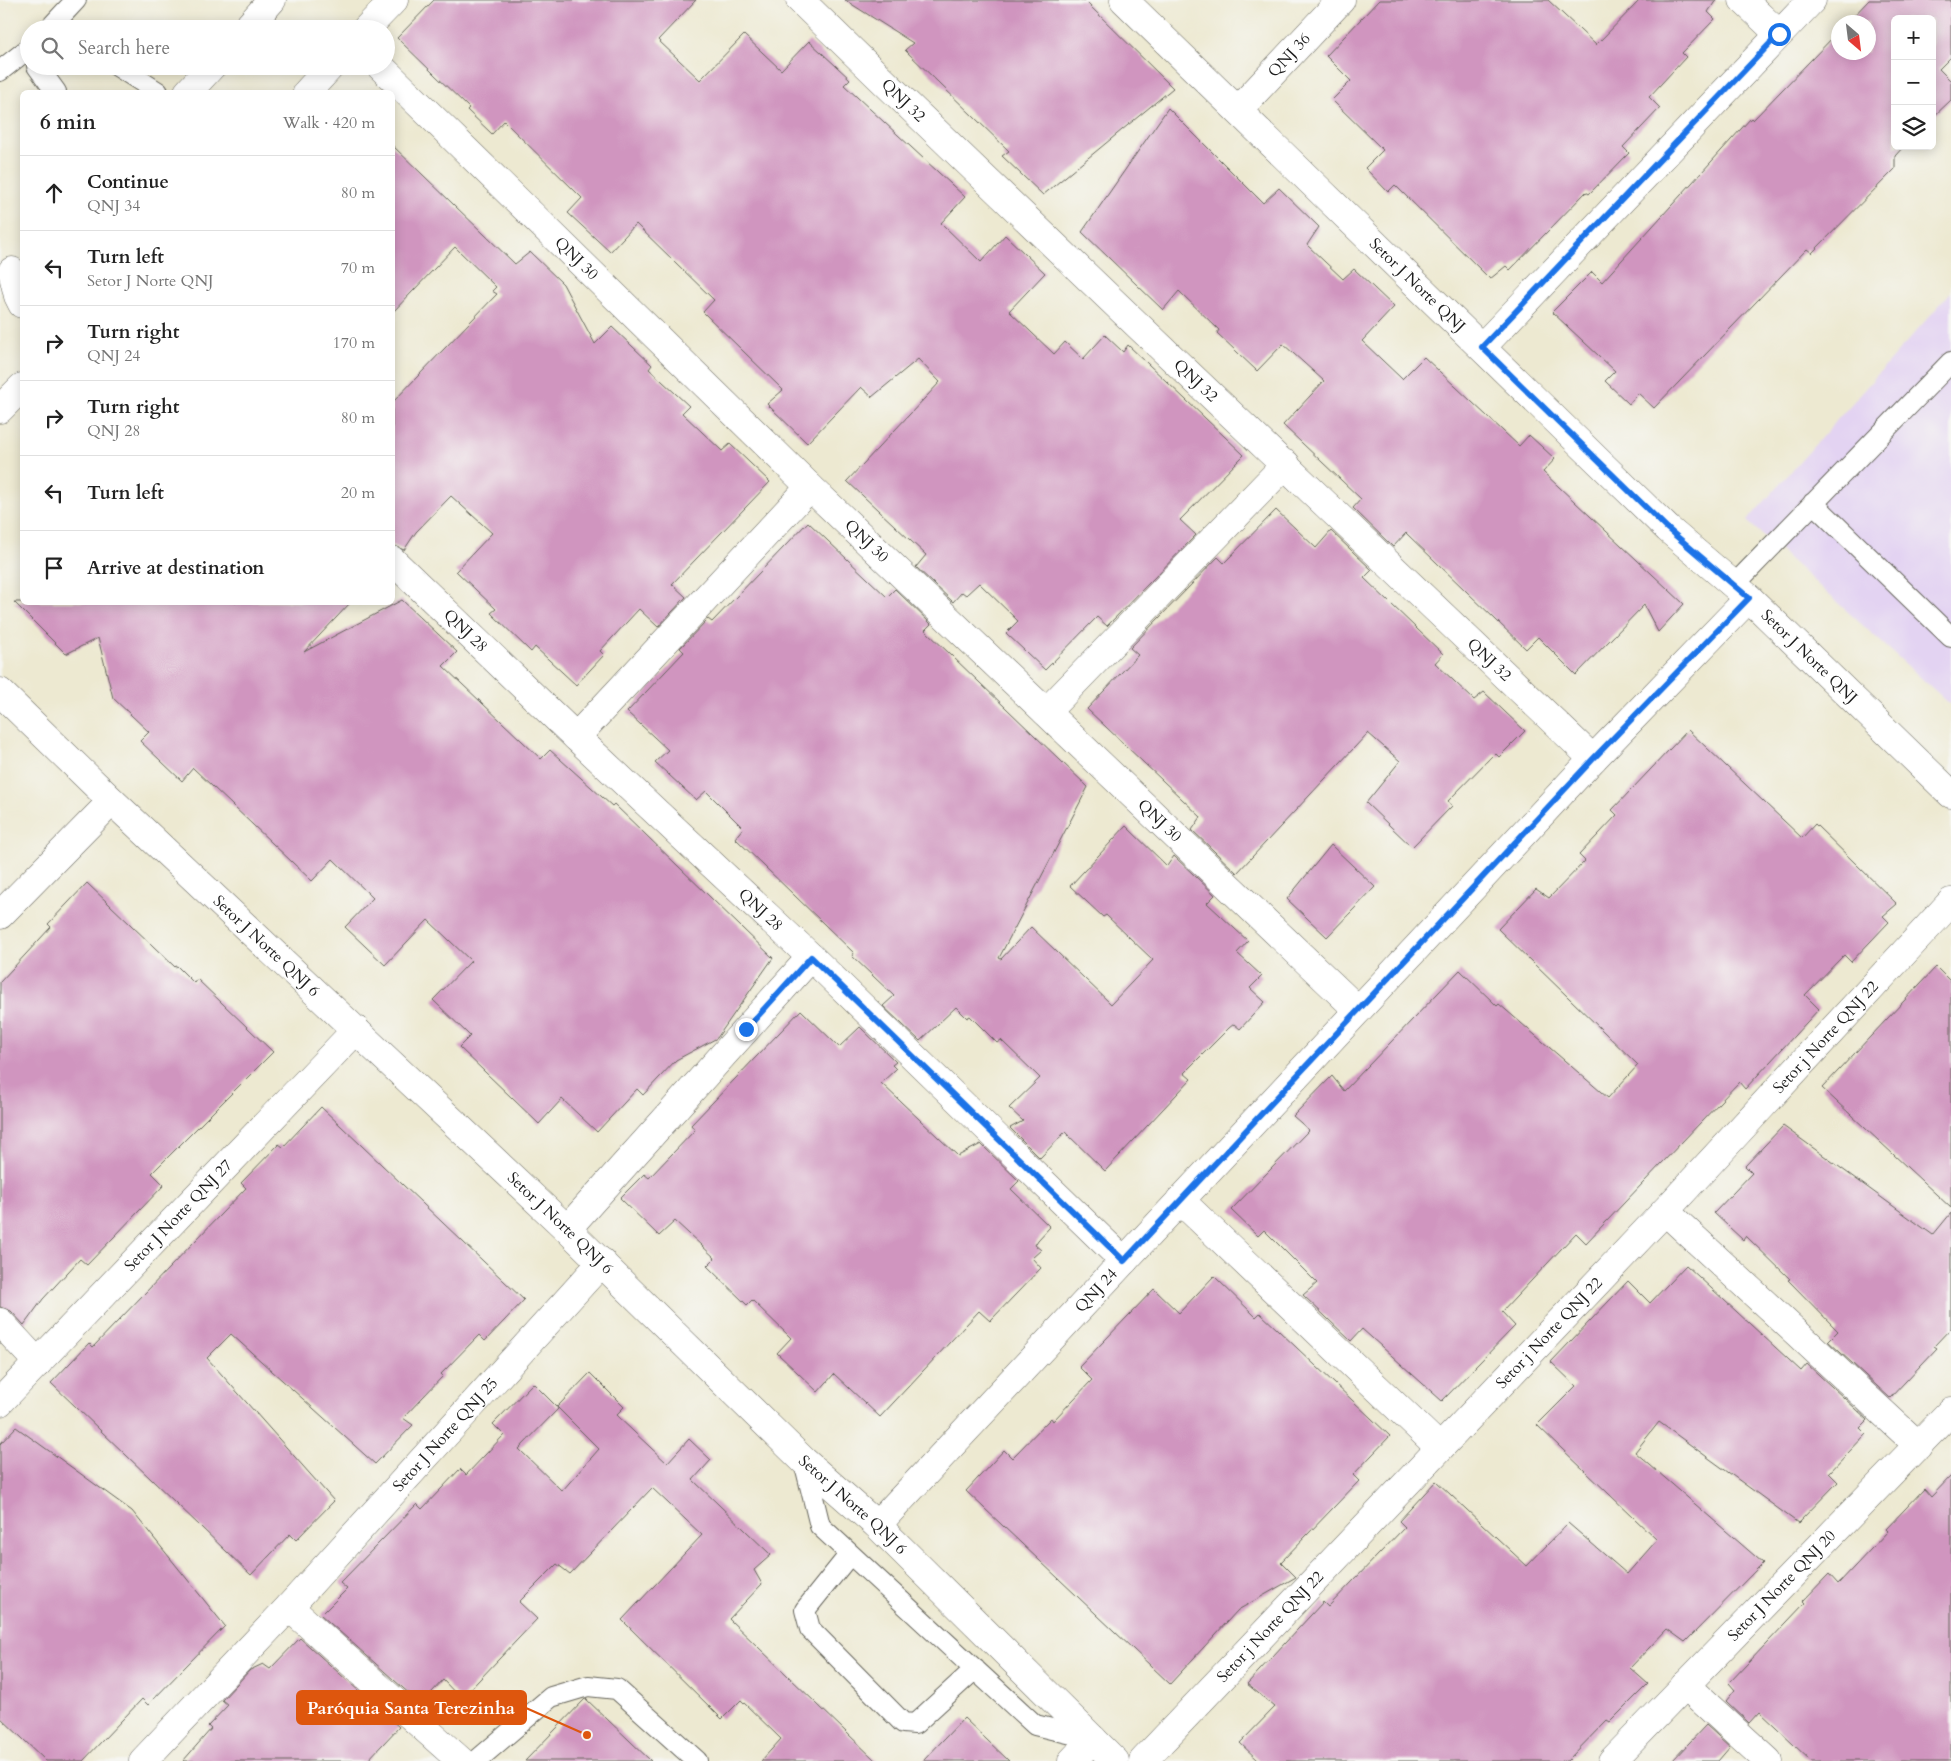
<!DOCTYPE html>
<meta charset="utf-8">
<style>
:root{--surface:#fff;--page:#f6f6f6;--text:#222;--muted:#767676;--line:#e0e0e0}
body{margin:0;font-family:Cardo,serif;background:var(--page);color:var(--text)}
.controls{position:absolute;right:15px;top:15px;display:grid;overflow:hidden;border-radius:8px;box-shadow:0 2px 12px #0003}
.controls button{width:45px;height:45px;display:grid;place-items:center;padding:0;border:0;border-bottom:1px solid var(--line);background:var(--surface);color:var(--text);font:25px sans-serif}
.compass{position:absolute;left:1831px;top:15px;width:45px;height:45px;border-radius:50%;background:var(--surface);box-shadow:0 2px 12px #0003;rotate:152deg}
.stop{position:absolute;width:15px;height:15px;margin:-11px;border:4px solid #1a73e8;border-radius:50%;background:#fff}
.stop.end{background:#1a73e8;border-color:#fff;box-shadow:0 1px 5px #0008}
.list{margin:0;padding:0;list-style:none}
h2{display:flex;justify-content:space-between;align-items:center;height:65px;margin:0;padding:0 20px;font-size:21px}
h2 small{font-size:16px;font-weight:400;color:var(--muted)}
.list li{display:grid;grid-template-columns:32px 1fr auto;gap:15px;align-items:center;box-sizing:border-box;height:75px;padding:0 20px;border-top:1px solid var(--line)}
.list b{display:block;font-size:19px;white-space:nowrap}
.list p{margin:0;font-size:16px;white-space:nowrap;color:var(--muted)}
.list em{font-size:16px;font-style:normal;color:var(--muted)}
.icon{flex:none;width:28px;height:28px;fill:none;stroke:currentColor;stroke-width:2;stroke-linecap:round;stroke-linejoin:round}
.map{position:relative;flex:none;width:1951px;height:1761px;overflow:hidden}
.search{position:absolute;background:var(--surface);box-shadow:0 2px 12px #0003;left:20px;top:20px;width:375px;height:55px;display:flex;align-items:center;gap:12px;box-sizing:border-box;padding:0 18px;border-radius:28px;color:var(--muted);font-size:19px}
.panel{position:absolute;background:var(--surface);box-shadow:0 2px 12px #0003;left:20px;top:90px;width:375px;height:515px;border-radius:8px}
.map>svg:first-child{display:block}
.built{fill:#e3d3f2}
.building{fill:#d095bf;fill-rule:evenodd}
.lines{fill:none;stroke-linecap:round;stroke-linejoin:round}
.lane-casing{stroke:#65645b;stroke-width:22}
.street-casing{stroke:#65645b;stroke-width:29}
.secondary-casing{stroke:#65645b;stroke-width:29}
.lane{stroke:#fff;stroke-width:20}
.street{stroke:#fff;stroke-width:28}
.secondary{stroke:#fff;stroke-width:28}
.route{stroke:#1a73e8;stroke-width:6}
.labels{text-anchor:middle;dominant-baseline:central;stroke-width:4.5;stroke-linejoin:round;paint-order:stroke}
.street-label{font-size:16px;fill:#1c1c1c;stroke:#f6f6f2}
.leader{fill:none;stroke:#de560d;stroke-width:2}
.callout-dot{fill:#de560d;stroke:#f6f6f2;stroke-width:2}
.callout{fill:#de560d;stroke:#de560d;stroke-width:2}
.callout-label{font-size:18px;text-anchor:middle;font-weight:bold;fill:#fff}
</style>
<div class="map">
<svg width="1951" height="1761" viewBox="0 0 1951 1761">
<rect width="100%" height="100%" fill="#f6f6f2"/>
<filter id="ink" filterUnits="userSpaceOnUse"><feTurbulence type="fractalNoise" baseFrequency=".02" numOctaves="2"/><feDisplacementMap in="SourceGraphic" scale="10" xChannelSelector="R" yChannelSelector="G"/><feConvolveMatrix kernelMatrix="1 2 1 2 8 2 1 2 1" color-interpolation-filters="sRGB"/></filter>
<filter id="wash" filterUnits="userSpaceOnUse"><feTurbulence type="fractalNoise" baseFrequency=".0096" numOctaves="4" result="noise"/><feDisplacementMap in="SourceGraphic" scale="20" xChannelSelector="R" yChannelSelector="G"/><feGaussianBlur stdDeviation="1.12" result="paint"/><feColorMatrix in="noise" values="0 0 0 0 0 0 0 0 0 0 0 0 0 0 0 0 0 1.4 0 .05"/><feComposite in="paint" operator="in"/></filter>
<g filter="url(#wash)">
<rect width="100%" height="100%" fill="#ede9d1"/>
<path class="built" d="M1951,292V705L1747,521Z"/>
<g id="blocks">
<path class="building" d="M434,0H696L658,40L700,80L744,35L781,70L809,41L850,79L844,85L965,197L941,223L981,262L1005,235L1045,273L1009,311L1054,354L1065,342L1083,359L1105,335L1123,352L1128,345L1244,455L1180,520L1196,535L1107,626L1097,617L1045,670L1006,633L1018,621L979,583L966,595L962,592L953,602L916,567L926,555L847,481L940,382L918,359L872,397L861,387L807,443L767,404L783,390L703,312L714,300L636,224L610,252L568,213L582,198L504,121L492,134L467,110L469,108L397,38Z
M845,0H1084L1173,88L1043,195L1002,156L1009,151L905,50L913,43Z
M1379,0H1548L1596,45L1640,0H1716L1708,12L1715,19L1682,53L1686,57L1649,97L1660,108L1623,147L1629,153L1589,194L1586,192L1510,270L1506,266L1490,279L1395,185L1388,192L1365,168L1383,150L1332,100L1351,81L1326,56Z
M1869,0H1951V57L1939,69L1951,81V100L1932,118V19H1895V146H1904L1895,156V169L1812,253L1807,249L1654,408L1638,393L1629,404L1605,381L1615,371L1552,312L1592,272L1602,282L1751,118L1753,120L1838,32V52H1868V22H1848Z
M1168,108L1263,203L1279,188L1319,227L1307,245L1343,279L1354,269L1394,307L1362,341L1402,379L1424,357L1519,446L1529,435L1555,459L1543,472L1684,604L1658,632L1644,605L1576,675L1538,637L1526,649L1406,533L1393,547L1353,508L1361,499L1283,425L1324,381L1283,344L1257,371L1217,333L1219,330L1179,291L1163,310L1082,232Z
M392,145L515,264L530,252L563,284L595,344L612,327L652,365L649,369L689,406L682,413L722,451L730,444L770,482L672,584L686,597L658,627L639,609L600,651L604,655L576,685L535,647L531,652L491,613L496,609L456,571L492,533L451,496L416,532L404,550L392,545V403L497,294L492,291L496,287L455,247L392,313Z
M1276,510L1316,548L1331,531L1372,570L1364,578L1443,654L1435,663L1474,700L1484,692L1525,731L1499,757L1495,753L1448,801L1452,806L1412,847L1366,803L1400,761L1368,733L1237,873L1192,830L1201,817L1087,709L1138,655L1130,648L1218,557L1224,563Z
M808,522L887,597L895,589L931,624L925,630L1088,787L999,958L1001,959L1031,927L1111,1004L1153,960L1106,915L1103,917L1070,886L1126,826L1167,866L1174,856L1215,895L1207,903L1248,941L1237,953L1262,976L1250,988L1265,1002L1240,1029L1234,1024L1229,1028L1184,1073L1191,1079L1105,1171L1065,1132L1040,1158L1010,1128L1023,1121L1009,1108L1040,1078L1001,1040L997,1043L970,1016L967,1018L956,1007L920,1041L883,1006L894,996L852,956L854,953L735,838L743,828L706,791L696,800L655,762L668,750L627,712L684,652L680,648L708,619L712,622Z
M402,600L457,652L443,666L541,759L550,750L612,806L614,804L773,958L717,1038L676,1060L643,1095L637,1089L597,1132L562,1099L539,1124L459,1047L470,1036L433,1000L471,961L428,920L385,965L345,927L373,898L333,859L312,881L193,768L182,781L140,741L149,732L113,698L98,638L66,654L14,602H351L304,652Z
M1688,730L1802,838L1815,824L1897,904L1883,916L1889,922L1851,962L1844,955L1805,995L1819,1009L1745,1089L1739,1082L1586,1243L1576,1233L1502,1312L1515,1326L1442,1401L1362,1329L1351,1341L1303,1295L1317,1283L1264,1230L1258,1236L1231,1210L1309,1130L1293,1116L1332,1076L1344,1091L1460,970L1497,1006L1499,1004L1608,1098L1638,1065L1498,929L1536,889L1549,898L1585,861L1579,855L1617,815L1612,810Z
M1331,845L1375,887L1327,937L1287,899Z
M87,883L175,967L177,966L194,983L197,979L273,1052L152,1173L164,1185L87,1265L80,1259L43,1299L24,1325L11,1311L0,1307V982L51,927L48,924Z
M1936,967L1951,982V1208L1822,1088Z
M801,1010L839,1047L860,1027L896,1062L892,1065L896,1069L881,1083L958,1156L981,1144L1019,1181L1011,1189L1050,1227L1038,1240L1035,1245L1041,1250L1032,1258L1041,1268L990,1321L979,1311L880,1417L834,1374L818,1392L777,1353L791,1338L752,1300L747,1305L707,1266L715,1258L675,1221L659,1236L620,1198L644,1174L649,1178L695,1130L691,1125Z
M321,1107L524,1300L485,1341L479,1335L441,1374L443,1376L403,1418L413,1425L375,1464L231,1334L207,1358L334,1501L296,1540L290,1534L251,1575L51,1383L89,1343L93,1347L246,1188L241,1183L279,1144L283,1147Z
M1783,1126L1933,1235L1951,1213V1328L1934,1346L1937,1348L1890,1398L1828,1341L1838,1331L1788,1280L1790,1279L1746,1236L1743,1240L1714,1213L1752,1173L1745,1166Z
M1686,1265L1801,1371L1807,1364L1868,1420L1860,1428L1866,1434L1829,1473L1838,1482L1798,1523L1659,1422L1635,1452L1763,1563L1685,1642L1667,1629L1630,1668L1648,1684L1610,1722L1607,1720L1567,1761H1259L1240,1743L1275,1707L1247,1684L1323,1602L1328,1607L1405,1527L1399,1521L1436,1481L1527,1566L1568,1523L1627,1574L1657,1540L1537,1425L1576,1386L1551,1362L1628,1281L1650,1303Z
M1214,1276L1256,1317L1260,1313L1390,1436L1353,1475L1359,1481L1281,1562L1296,1577L1238,1610L1170,1684L966,1491L1004,1450L1012,1458L1051,1418L1053,1421L1092,1380L1079,1367L1154,1289L1179,1313Z
M590,1373L624,1407L616,1415L667,1463L689,1439L711,1460L693,1480L771,1555L754,1570L762,1584L729,1619L876,1761H761L781,1739L741,1700L722,1719L622,1620L702,1535L652,1488L570,1574L557,1564L519,1602L537,1619L461,1699L443,1680L421,1704L321,1615L347,1589L340,1583L417,1504L422,1509L460,1469L466,1475L504,1435L493,1424L533,1383L557,1407ZM557,1407L599,1449L562,1491L519,1449L558,1409Z
M16,1427L132,1511L225,1626L148,1705L142,1699L83,1761H46L0,1717V1444Z
M1951,1476V1761H1811L1759,1712L1749,1723L1726,1701L1735,1690L1729,1683L1805,1603L1803,1601L1829,1574L1838,1584L1888,1531L1886,1529L1924,1489L1931,1497Z
M300,1638L399,1727L367,1761H183L211,1729L208,1726L228,1705L222,1700L250,1670L263,1664L270,1669Z
M585,1699H586L651,1761H525Z
M964,1718L1009,1761H923Z
M1706,1725L1730,1747L1718,1761H1672Z"/>
</g>
</g>
<g filter="url(#ink)">
<use href="#blocks" fill-opacity="0" stroke="#65645b" stroke-width="1"/>
<g class="lines">
<defs>
<path id="lane" d="M49,29L76,0
M37,66L56,92
M117,66L158,92
M0,71L29,48
M1813,503L1951,637
M1733,586L1951,362
M804,1461L820,1526L1035,1725L1093,1739
M850,1554L805,1610L810,1629L903,1723L915,1724L975,1669
M476,1761L551,1697L588,1686L617,1689L697,1761"/>
<g id="street">
<path id="s1" d="M800,0C1062,256 1329,506 1593,759"/>
<path id="s2" d="M1124,0L1668,529L1749,598L1951,794"/>
<path d="M1743,0L1779,34"/>
<path id="s3" d="M380,66L810,487L1358,1010"/>
<path id="s4" d="M1238,110L1341,0"/>
<path d="M1482,347L1812,0"/>
<path id="s5" d="M392,560L576,737L811,957L1124,1261"/>
<path d="M1046,712L1286,464"/>
<path d="M576,737L810,487"/>
<path d="M0,915L112,801"/>
<path d="M1180,1200L1439,1447"/>
<path d="M1665,1211L1919,1446"/>
<path d="M567,1229L811,957"/>
<path d="M0,1322L38,1363"/>
<path id="s6" d="M0,1402L356,1030"/>
<path id="s7" d="M877,1525L1593,759L1749,598"/>
<path d="M289,1607L461,1761"/>
<path d="M1685,1685L1768,1761"/>
<path id="s8" d="M143,1761L289,1607L602,1262"/>
<path d="M1072,1761L1093,1739"/>
<path id="s9" d="M1143,1761L1665,1211L1951,902"/>
<path id="s10" d="M1612,1761L1951,1411"/>
</g>
<g id="secondary">
<path d="M246,29L272,0"/>
<path d="M366,29L394,0"/>
<path d="M188,92L212,66"/>
<path d="M307,92L331,66"/>
<path d="M12,271L18,296L22,304"/>
<path d="M0,409L22,387"/>
<path id="s11" d="M0,692L112,801L567,1229L804,1461L877,1525L1115,1761"/>
</g>
</defs>
<use href="#lane" class="lane-casing"/>
<use href="#street" class="street-casing"/>
<use href="#secondary" class="secondary-casing"/>
<use href="#lane" class="lane"/>
<use href="#street" class="street"/>
<use href="#secondary" class="secondary"/>
</g>
</g>
<g class="lines" filter="url(#ink)">
<path class="route" d="M746,1029L811,957L1124,1261L1593,759L1749,598L1668,529L1482,347L1779,34"/>
</g>
<g class="labels">
<g class="street-label">
<text stroke="none"><textPath href="#s4" startOffset="75">QNJ 36</textPath></text>
<text stroke="none"><textPath href="#s1" startOffset="144">QNJ 32</textPath></text>
<text stroke="none"><textPath href="#s3" startOffset="275">QNJ 30</textPath></text>
<text stroke="none"><textPath href="#s2" startOffset="409">Setor J Norte QNJ</textPath></text>
<text stroke="none"><textPath href="#s1" startOffset="549">QNJ 32</textPath></text>
<text stroke="none"><textPath href="#s3" startOffset="680">QNJ 30</textPath></text>
<text stroke="none"><textPath href="#s5" startOffset="102">QNJ 28</textPath></text>
<text stroke="none"><textPath href="#s2" startOffset="949">Setor J Norte QNJ</textPath></text>
<text stroke="none"><textPath href="#s1" startOffset="954">QNJ 32</textPath></text>
<text stroke="none"><textPath href="#s3" startOffset="1085">QNJ 30</textPath></text>
<text stroke="none"><textPath href="#s5" startOffset="508">QNJ 28</textPath></text>
<text stroke="none"><textPath href="#s11" startOffset="368">Setor J Norte QNJ 6</textPath></text>
<text stroke="none"><textPath href="#s9" startOffset="995">Setor j Norte QNJ 22</textPath></text>
<text stroke="none"><textPath href="#s6" startOffset="258">Setor J Norte QNJ 27</textPath></text>
<text stroke="none"><textPath href="#s11" startOffset="772">Setor J Norte QNJ 6</textPath></text>
<text stroke="none"><textPath href="#s7" startOffset="321">QNJ 24</textPath></text>
<text stroke="none"><textPath href="#s9" startOffset="590">Setor j Norte QNJ 22</textPath></text>
<text stroke="none"><textPath href="#s8" startOffset="445">Setor J Norte QNJ 25</textPath></text>
<text stroke="none"><textPath href="#s11" startOffset="1178">Setor J Norte QNJ 6</textPath></text>
<text stroke="none"><textPath href="#s10" startOffset="244">Setor J Norte QNJ 20</textPath></text>
<text stroke="none"><textPath href="#s9" startOffset="185">Setor j Norte QNJ 22</textPath></text>
</g>
</g>
<path class="leader" d="M587 1735L526 1708"/>
<circle class="callout-dot" cx="587" cy="1735" r="5"/>
<rect class="callout" x="297" y="1691" width="229" height="33" rx="5"/>
<g class="callout-label">
<text x="411" y="1714">Paróquia Santa Terezinha</text>
</g>
</svg>
<div class="controls">
<button>+</button>
<button>−</button>
<button><svg class="icon" aria-label="layers" viewBox="0 0 24 24"><path d="M12 4l9 5-9 5-9-5zM3 14l9 5 9-5"/></svg></button>
</div>
<svg class="compass" viewBox="-18 -18 36 36"><path d="M0-13l5 13h-10z" fill="#e53935"/><path d="M0 13l5-13h-10z" fill="#767676"/></svg>
<div class="stop" style="left:1779px;top:34px"></div>
<div class="stop end" style="left:746px;top:1029px"></div>
<div class="search"><svg class="icon" aria-label="search" viewBox="0 0 24 24"><circle cx="10" cy="10" r="6"/><path d="M15 15l6 6"/></svg>Search here</div>
<section class="panel">
<h2>6 min<small>Walk · 420 m</small></h2>
<ul class="list">
<li><svg class="icon" aria-label="ahead" viewBox="0 0 24 24"><path d="M12 20V5M6 11l6-6 6 6"/></svg><div><b>Continue</b><p>QNJ 34</p></div><em>80 m</em></li>
<li><svg class="icon" aria-label="left" viewBox="0 0 24 24"><path d="M17 20v-9H6M10 6l-5 5 5 5"/></svg><div><b>Turn left</b><p>Setor J Norte QNJ</p></div><em>70 m</em></li>
<li><svg class="icon" aria-label="right" viewBox="0 0 24 24"><path d="M7 20v-9h11M14 6l5 5-5 5"/></svg><div><b>Turn right</b><p>QNJ 24</p></div><em>170 m</em></li>
<li><svg class="icon" aria-label="right" viewBox="0 0 24 24"><path d="M7 20v-9h11M14 6l5 5-5 5"/></svg><div><b>Turn right</b><p>QNJ 28</p></div><em>80 m</em></li>
<li><svg class="icon" aria-label="left" viewBox="0 0 24 24"><path d="M17 20v-9H6M10 6l-5 5 5 5"/></svg><div><b>Turn left</b></div><em>20 m</em></li>
<li><svg class="icon" aria-label="arrive" viewBox="0 0 24 24"><path d="M6 21V4h12l-3 4 3 4H6"/></svg><div><b>Arrive at destination</b></div></li>
</ul>
</section>
</div>
